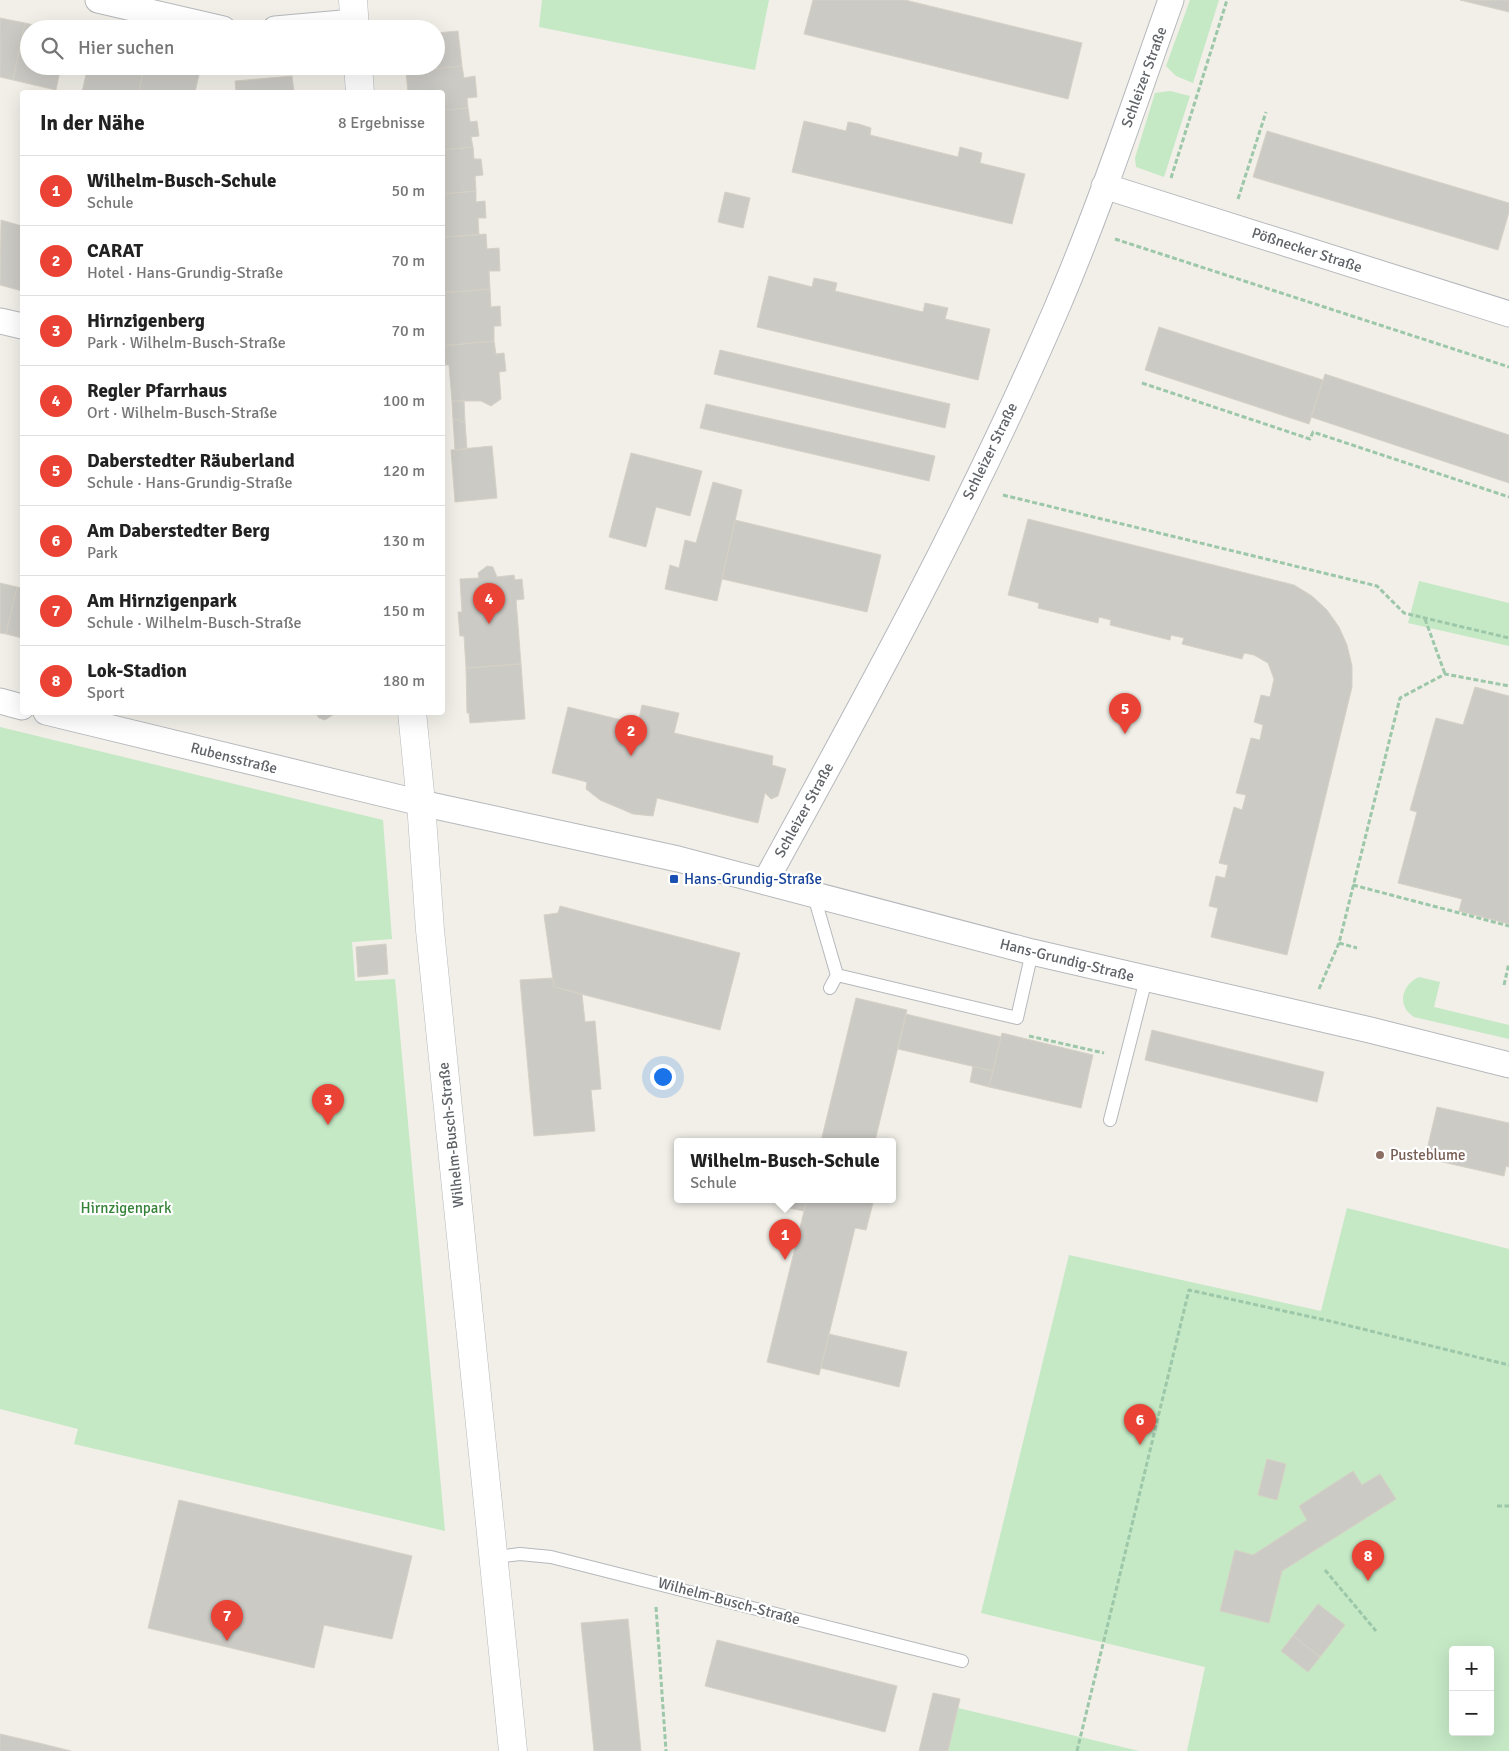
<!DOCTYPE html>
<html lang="de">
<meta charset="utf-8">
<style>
:root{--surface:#fff;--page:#f6f6f6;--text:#222;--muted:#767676;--line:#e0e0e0;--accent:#ea4335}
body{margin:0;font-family:Signika,sans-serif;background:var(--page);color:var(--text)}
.controls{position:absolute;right:15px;bottom:15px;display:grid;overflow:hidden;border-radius:5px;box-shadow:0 5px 20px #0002}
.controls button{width:45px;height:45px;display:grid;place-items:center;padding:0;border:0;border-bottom:1px solid var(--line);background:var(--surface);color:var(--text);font:25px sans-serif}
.you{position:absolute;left:662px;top:1076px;width:18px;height:18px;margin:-12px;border:4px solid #fff;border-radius:50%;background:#1a73e8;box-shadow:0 0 0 8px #1a73e833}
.badge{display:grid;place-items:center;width:32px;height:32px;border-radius:50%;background:var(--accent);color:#fff;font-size:16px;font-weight:700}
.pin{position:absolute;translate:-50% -41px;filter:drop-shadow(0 1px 2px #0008)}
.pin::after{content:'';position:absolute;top:26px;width:18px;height:15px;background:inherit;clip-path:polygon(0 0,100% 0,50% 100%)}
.popup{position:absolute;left:674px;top:1138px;width:222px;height:65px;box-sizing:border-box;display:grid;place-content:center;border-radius:5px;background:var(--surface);filter:drop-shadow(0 1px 4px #0005);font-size:16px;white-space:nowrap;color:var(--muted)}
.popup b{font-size:19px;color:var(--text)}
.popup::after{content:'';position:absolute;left:50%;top:100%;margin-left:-10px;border:10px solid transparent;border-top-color:var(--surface)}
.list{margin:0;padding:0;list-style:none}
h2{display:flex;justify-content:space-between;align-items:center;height:65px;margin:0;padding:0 20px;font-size:21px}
h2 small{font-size:16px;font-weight:400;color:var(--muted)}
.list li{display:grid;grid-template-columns:32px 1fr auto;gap:15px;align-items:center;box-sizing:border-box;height:70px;padding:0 20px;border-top:1px solid var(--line)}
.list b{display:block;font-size:19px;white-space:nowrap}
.list p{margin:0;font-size:16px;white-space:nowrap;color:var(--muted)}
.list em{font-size:16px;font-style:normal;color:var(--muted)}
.icon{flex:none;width:28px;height:28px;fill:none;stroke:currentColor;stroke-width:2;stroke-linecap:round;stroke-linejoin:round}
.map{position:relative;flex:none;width:1509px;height:1751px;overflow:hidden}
.search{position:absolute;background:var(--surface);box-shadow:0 5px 20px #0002;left:20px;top:20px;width:425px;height:55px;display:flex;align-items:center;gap:12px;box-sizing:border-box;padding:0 18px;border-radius:28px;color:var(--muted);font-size:19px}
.panel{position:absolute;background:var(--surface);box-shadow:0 5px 20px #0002;left:20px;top:90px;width:425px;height:625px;border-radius:5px}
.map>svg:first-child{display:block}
.green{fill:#c5e8c5;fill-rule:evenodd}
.building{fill:#cccac5;stroke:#d6d1c6}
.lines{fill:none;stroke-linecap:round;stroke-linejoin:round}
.service-casing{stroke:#b5b8bc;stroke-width:14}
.minor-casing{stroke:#b5b8bc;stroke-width:27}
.tertiary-casing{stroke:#b5b8bc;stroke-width:29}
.path{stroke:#9cc7a9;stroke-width:3;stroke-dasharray:5 2.5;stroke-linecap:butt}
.service{stroke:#fff;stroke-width:12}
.minor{stroke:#fff;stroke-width:25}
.tertiary{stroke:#fff;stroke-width:28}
.transit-dot{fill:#1a4fb4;stroke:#fff;stroke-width:2}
.education-dot{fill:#8d6e63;stroke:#fff;stroke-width:2}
.labels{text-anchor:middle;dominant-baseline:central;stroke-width:4.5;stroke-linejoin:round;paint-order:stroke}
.street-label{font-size:15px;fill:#5f6368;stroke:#fff}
.transit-label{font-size:15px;fill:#164399;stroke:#fff;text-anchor:start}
.education-label{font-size:15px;fill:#785e54;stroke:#fff;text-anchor:start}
.park-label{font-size:15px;fill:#348238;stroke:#fff}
</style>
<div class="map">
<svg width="1509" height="1751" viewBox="0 0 1509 1751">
<rect width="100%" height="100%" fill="#f1efe8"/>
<path class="green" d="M542,0H769L755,70L539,27Z
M1190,0H1219L1193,83L1176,76L1166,66Z
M1170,91L1190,96L1164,177L1136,167L1135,158L1155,93Z
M1419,581L1509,603V646L1408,623Z
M0,727L383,820L392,939L352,942L355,981L395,979L445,1531L74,1444L78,1429L0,1409Z
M1419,977L1440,982L1434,1007L1509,1025V1039L1414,1017C1396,1006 1402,984 1419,977Z
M1347,1208L1509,1249V1751H1187L1205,1667L981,1613L1069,1255L1321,1311ZM1453,1650H1490V1732H1453Z
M958,1708L1139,1751H948Z"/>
<path class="building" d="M813,0H905L1082,43L1068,99L804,34Z
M1460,0H1509V12Z
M0,18L25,23L13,80L0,77Z
M25,23L52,29H29V66H61L56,90L13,80Z
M458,31L462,66L406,72V66H436V33Z
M88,66H144L139,92H82Z
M144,66H201L195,92H139Z
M462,66L464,78L475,76L477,97L467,98L468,108L442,110V92H408L406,72Z
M292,76L294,92H236L235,81Z
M468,108L470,122L477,121L479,136L471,137L473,147L442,150V110Z
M804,121L846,131L848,122L859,124L871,128L870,135L958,157L960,147L982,153L980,163L1025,174L1012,224L792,172Z
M1267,131L1509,203V212L1498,250L1253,177Z
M473,147L474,159H481L483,175L475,176L476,191L442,194V150Z
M476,191V202L485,201L486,218H478L479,235L442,237V194Z
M725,192L750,198L743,228L718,222Z
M1,220L22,226V291L0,285Z
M486,234L487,249L499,248L500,271H489L490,289L442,293V237Z
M769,276L812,287L814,278L824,280L837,283L835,291L923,312L925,303L948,308L945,319L990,329L978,380L757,327Z
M490,289L491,307L500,306L501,326H494V341L442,346V293Z
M1159,327L1323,380L1309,424L1145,370Z
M494,341L496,354L504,353L506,371L499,372L501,399L491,406L481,401H452L449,365H442V346Z
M720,350L950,404L945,428L714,374Z
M1325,374L1509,435V483L1311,417Z
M464,400L465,422L453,419L452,401Z
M706,404L935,456L929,481L700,428Z
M453,419L465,422L467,449L455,450Z
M492,446L497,498L455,502L451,450Z
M631,453L702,471L690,516L656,507L646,547L609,537Z
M713,482L742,490L717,601L665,589L670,565L679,568L685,540L696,543Z
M1028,519L1294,585L1312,596L1327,610L1339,627L1347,645L1352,666V687L1287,955L1211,937L1218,908L1209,906L1216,876L1225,878L1228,865L1219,863L1234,807L1242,810L1246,795L1236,793L1251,738L1260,740L1263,725L1254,722L1261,695L1270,697L1274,679L1268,663L1254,655L1244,653L1242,659L1182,644L1184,638L1171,635L1170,640L1110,625L1111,620L1099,617L1098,623L1038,608L1039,603L1008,595Z
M735,520L881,555L867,612L722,579Z
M487,566L493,567L497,577L514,575L515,580L522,579L524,599L516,600L521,664L466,668L464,636H460L458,612H462L460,579L479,578L478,573Z
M0,583L17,587L6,634L0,633Z
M17,587L22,588V638L6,634Z
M521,664L525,719L470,723L469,713H467L466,668Z
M1475,687L1509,696V924L1459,911L1462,899L1398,883L1417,812L1410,810L1436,718L1463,725Z
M642,705L679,713L674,733L773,756L772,765L786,769L778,796L771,799L765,793L758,823L657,798L653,816L633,814L600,800L586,789L587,782L552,773L568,707L638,724Z
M337,712L325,720L319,718L315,712Z
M560,906L740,953L720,1030L554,987L544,915L558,913Z
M386,944L388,974L358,977L356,947Z
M553,978L554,987L582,994L585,1022L595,1021L601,1089L591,1090L595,1131L534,1136L520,980Z
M856,998L907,1010L875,1141H821Z
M906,1014L1001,1037L993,1071L898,1049Z
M1152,1030L1324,1072L1317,1102L1145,1060Z
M1002,1033L1093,1055L1081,1108L989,1087Z
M973,1066L993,1071L989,1087L970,1082Z
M1437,1107L1509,1123V1167L1506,1166L1504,1176L1425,1158Z
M790,1199H807L804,1211L788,1208Z
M807,1199H874L866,1230L855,1228L819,1375L767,1362Z
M829,1334L907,1352L899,1387L821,1368Z
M1267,1459L1286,1464L1277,1500L1258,1495Z
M1353,1471L1362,1485L1380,1474L1396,1499L1282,1571L1269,1623L1220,1611L1235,1550L1253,1555L1307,1520L1299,1506Z
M179,1500L412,1556L392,1639L324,1625L314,1668L148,1628Z
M1318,1604L1345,1625L1320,1657L1293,1636Z
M628,1619L641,1751H594L581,1623Z
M1293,1636L1320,1657L1308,1672L1281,1651Z
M717,1640L897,1686L885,1732L705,1686Z
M933,1693L960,1699L948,1751H919Z
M0,1734L39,1743L71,1751H0Z"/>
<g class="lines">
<defs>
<path id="service" d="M814,896L837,975L830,988
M837,975L1017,1018L1032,952
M1110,1120L1146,979
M495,1557L520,1554L551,1557L962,1661"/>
<path id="minor" d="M98,0L223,29
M275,29L354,22
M1104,186L1509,314
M0,321L22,326
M0,701L22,707
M46,712L421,803L678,859L1032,952L1370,1030L1509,1065
M765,882C868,695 971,507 1055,312C1099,210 1134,104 1171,0"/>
<path id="tertiary" d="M353,0L355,29
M358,66L360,92
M412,712L421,803L430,930L513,1751"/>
</defs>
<use href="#service" class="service-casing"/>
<use href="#minor" class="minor-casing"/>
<use href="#tertiary" class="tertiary-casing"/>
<path class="path" d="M1171,178L1227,0
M1238,199L1266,112
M1115,239L1509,367
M1142,383L1310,439L1313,432L1509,497
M1003,495L1377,586L1404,613L1509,638
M1425,619L1445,674
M1353,885L1509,926
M1339,943L1357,948
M1504,985L1509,963
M1319,989L1339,943L1400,698L1445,674L1509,686
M1029,1036L1104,1053
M1497,1506H1509
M1325,1570L1376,1631
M656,1607L666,1751
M1077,1751L1189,1290L1334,1322L1509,1365"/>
<use href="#service" class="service"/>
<use href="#minor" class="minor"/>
<use href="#tertiary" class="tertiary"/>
</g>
<rect class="transit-dot" x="669" y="874" width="10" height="10" rx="2.5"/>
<circle class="education-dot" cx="1380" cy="1155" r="5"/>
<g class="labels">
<g class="street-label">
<text transform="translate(1144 77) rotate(-70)">Schleizer Straße</text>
<text transform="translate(1307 250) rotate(18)">Pößnecker Straße</text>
<text transform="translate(990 451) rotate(-64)">Schleizer Straße</text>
<text transform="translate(234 758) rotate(14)">Rubensstraße</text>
<text transform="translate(804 810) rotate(-61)">Schleizer Straße</text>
<text transform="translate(1067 960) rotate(14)">Hans-Grundig-Straße</text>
<text transform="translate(451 1135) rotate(-96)">Wilhelm-Busch-Straße</text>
<text transform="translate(729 1601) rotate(15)">Wilhelm-Busch-Straße</text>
</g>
<g class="transit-label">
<text x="684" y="879">Hans-Grundig-Straße</text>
</g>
<g class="education-label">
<text x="1390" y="1155">Pusteblume</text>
</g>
<g class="park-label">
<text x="126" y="1208">Hirnzigenpark</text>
</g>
</g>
</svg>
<div class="controls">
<button>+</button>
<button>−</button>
</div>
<div class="you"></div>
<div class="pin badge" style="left:785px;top:1260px">1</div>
<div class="popup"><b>Wilhelm-Busch-Schule</b>Schule</div>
<div class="pin badge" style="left:631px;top:756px">2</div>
<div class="pin badge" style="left:328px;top:1125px">3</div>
<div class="pin badge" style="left:489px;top:624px">4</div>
<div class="pin badge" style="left:1125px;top:734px">5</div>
<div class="pin badge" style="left:1140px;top:1445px">6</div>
<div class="pin badge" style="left:227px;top:1641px">7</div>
<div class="pin badge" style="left:1368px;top:1581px">8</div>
<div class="search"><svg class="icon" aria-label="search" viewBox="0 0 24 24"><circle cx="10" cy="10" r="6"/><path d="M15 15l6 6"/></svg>Hier suchen</div>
<section class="panel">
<h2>In der Nähe<small>8 Ergebnisse</small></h2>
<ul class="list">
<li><span class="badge">1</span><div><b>Wilhelm-Busch-Schule</b><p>Schule</p></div><em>50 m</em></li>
<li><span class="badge">2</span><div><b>CARAT</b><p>Hotel · Hans-Grundig-Straße</p></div><em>70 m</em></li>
<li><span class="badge">3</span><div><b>Hirnzigenberg</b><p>Park · Wilhelm-Busch-Straße</p></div><em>70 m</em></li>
<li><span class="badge">4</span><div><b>Regler Pfarrhaus</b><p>Ort · Wilhelm-Busch-Straße</p></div><em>100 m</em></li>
<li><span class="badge">5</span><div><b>Daberstedter Räuberland</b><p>Schule · Hans-Grundig-Straße</p></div><em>120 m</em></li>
<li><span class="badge">6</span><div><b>Am Daberstedter Berg</b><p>Park</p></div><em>130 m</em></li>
<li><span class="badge">7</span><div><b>Am Hirnzigenpark</b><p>Schule · Wilhelm-Busch-Straße</p></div><em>150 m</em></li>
<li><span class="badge">8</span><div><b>Lok-Stadion</b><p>Sport</p></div><em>180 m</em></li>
</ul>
</section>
</div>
